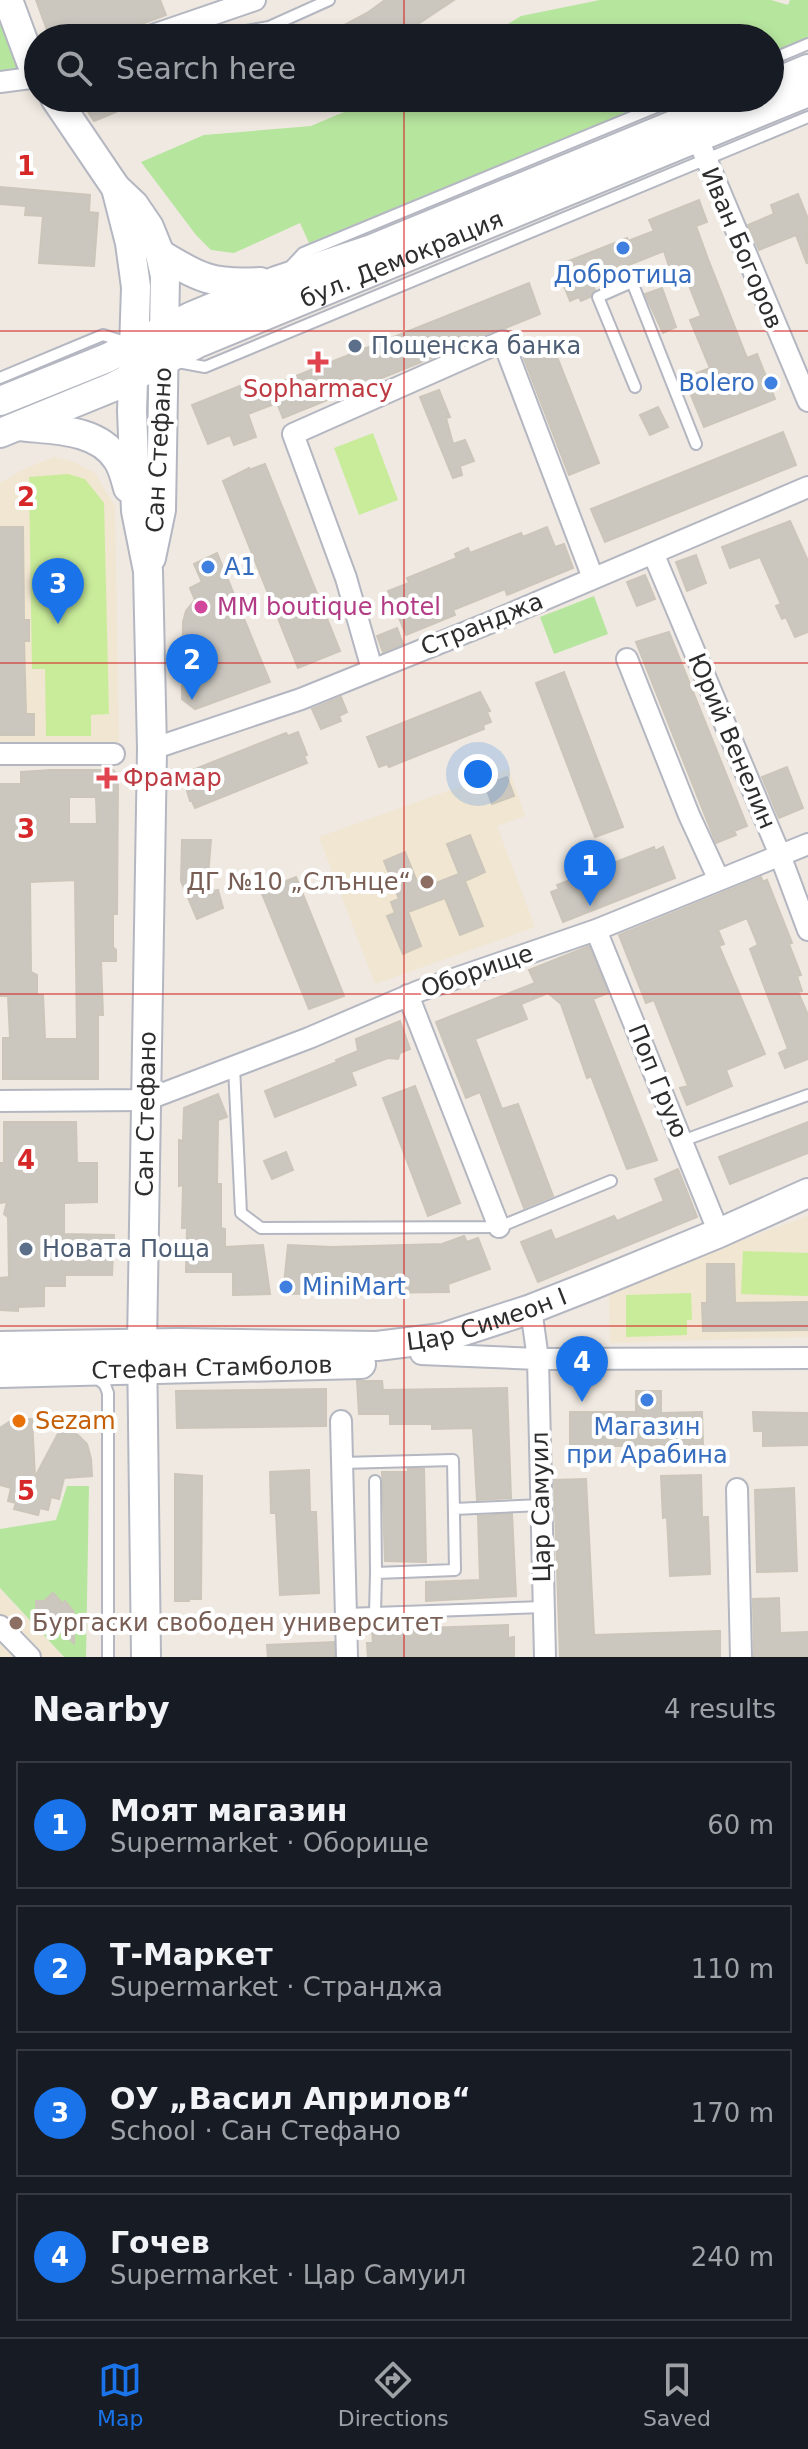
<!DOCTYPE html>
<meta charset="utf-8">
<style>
:root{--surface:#171b24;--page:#242831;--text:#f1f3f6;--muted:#9ea1a6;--line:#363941;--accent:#1a73e8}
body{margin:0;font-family:"DejaVu Sans",sans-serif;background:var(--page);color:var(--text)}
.you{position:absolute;left:478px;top:774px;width:28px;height:28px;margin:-20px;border:6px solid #fff;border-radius:50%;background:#1a73e8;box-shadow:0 0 0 12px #1a73e833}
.badge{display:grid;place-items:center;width:52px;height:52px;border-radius:50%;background:var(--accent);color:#fff;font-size:26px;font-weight:700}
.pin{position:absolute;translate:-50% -66px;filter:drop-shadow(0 2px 4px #0008)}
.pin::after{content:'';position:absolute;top:42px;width:28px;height:24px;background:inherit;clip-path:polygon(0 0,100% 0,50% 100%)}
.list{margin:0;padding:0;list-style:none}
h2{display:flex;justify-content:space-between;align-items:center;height:104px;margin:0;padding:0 32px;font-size:34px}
h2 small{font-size:26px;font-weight:400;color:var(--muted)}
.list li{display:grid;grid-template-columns:52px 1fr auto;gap:24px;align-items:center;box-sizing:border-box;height:128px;margin:0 16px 16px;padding:0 16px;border:2px solid var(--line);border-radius:0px}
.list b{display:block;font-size:30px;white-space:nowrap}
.list p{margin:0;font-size:26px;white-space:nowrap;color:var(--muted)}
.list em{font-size:26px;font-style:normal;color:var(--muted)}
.icon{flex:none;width:44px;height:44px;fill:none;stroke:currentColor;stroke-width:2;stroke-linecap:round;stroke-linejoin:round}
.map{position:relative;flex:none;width:808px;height:1657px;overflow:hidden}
.search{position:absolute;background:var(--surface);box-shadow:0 4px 12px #0003;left:24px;right:24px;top:24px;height:88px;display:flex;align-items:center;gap:20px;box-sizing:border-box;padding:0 28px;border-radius:44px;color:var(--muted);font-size:30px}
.sheet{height:680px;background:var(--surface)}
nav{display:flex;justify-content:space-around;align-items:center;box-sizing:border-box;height:112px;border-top:2px solid var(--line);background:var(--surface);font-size:22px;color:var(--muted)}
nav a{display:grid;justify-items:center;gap:4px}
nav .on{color:var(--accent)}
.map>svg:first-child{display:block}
.education{fill:#f0e6d1}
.green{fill:#b6e59e}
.pitch{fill:#c9ec9a}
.building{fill:#cbc7bf;stroke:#cbc5ba;stroke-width:2;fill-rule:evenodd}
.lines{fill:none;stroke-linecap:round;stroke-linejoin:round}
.lane-casing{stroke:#b4b7c1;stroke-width:14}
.street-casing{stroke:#b4b7c1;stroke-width:24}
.secondary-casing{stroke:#b4b7c1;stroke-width:32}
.lane{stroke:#fff;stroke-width:10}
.street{stroke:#fff;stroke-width:20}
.secondary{stroke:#fff;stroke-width:28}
.grid{fill:none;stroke:#d62828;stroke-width:2;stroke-opacity:0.55}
.shop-dot{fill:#3f7fe0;stroke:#fff;stroke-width:3}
.service-dot{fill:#5c6f8a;stroke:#fff;stroke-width:3}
.health-dot{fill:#e0444e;stroke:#fff;stroke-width:3}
.hotel-dot{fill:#d1479c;stroke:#fff;stroke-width:3}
.education-dot{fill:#8d6e63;stroke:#fff;stroke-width:3}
.food-dot{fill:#e8710a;stroke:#fff;stroke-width:3}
.labels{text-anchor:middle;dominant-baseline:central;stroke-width:8;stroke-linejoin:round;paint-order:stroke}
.street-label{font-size:24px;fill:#2e2e2e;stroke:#fff}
.shop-label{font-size:24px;fill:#366cbe;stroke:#fff}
.service-label{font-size:24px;fill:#4e5e75;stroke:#fff;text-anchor:start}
.health-label{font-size:24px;fill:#be3a42;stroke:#fff}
.hotel-label{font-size:24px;fill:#b23c85;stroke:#fff;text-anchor:start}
.education-label{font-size:24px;fill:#785e54;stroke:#fff;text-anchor:end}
.food-label{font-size:24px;fill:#c56008;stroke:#fff;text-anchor:start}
.grid-label{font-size:26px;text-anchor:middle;font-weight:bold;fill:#d62828;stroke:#fff;stroke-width:8;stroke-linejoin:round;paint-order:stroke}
</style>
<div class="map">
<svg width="808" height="1657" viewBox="0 0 808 1657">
<rect width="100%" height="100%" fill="#efe9e1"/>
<path class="education" d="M54,457L74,462L95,473L115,506L119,742L0,743V483L26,468Z
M509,769L525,816L497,826L535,927L375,984L319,837Z
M808,1216V1337L610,1343L609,1290Z
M0,1589L63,1657H0Z"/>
<path class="green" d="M0,0L31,62L0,82Z
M600,0H771L788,5L790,0H808V38L770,54V38H485L521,16Z
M377,98H662L309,243L300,223L234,253L211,250L196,235L141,162L204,135L311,126Z
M594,596L608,634L554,654L540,617Z
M67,1486H89L86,1657H64L0,1588V1529L56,1520Z"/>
<path class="pitch" d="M373,433L398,500L359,515L334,448Z
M68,474L85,479L104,503L109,714L91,715V736H46L45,669H32L29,477Z
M743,1251L808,1253V1296L741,1294Z
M691,1293L692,1320H687V1335L626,1337V1295Z"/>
<path class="building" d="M36,0H160L166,15L104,38H90L88,32L74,38H50Z
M385,0H454L397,38H320L367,13Z
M79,98H111L116,112L94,121Z
M0,187L90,195L89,212L98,213L94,266L39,263L43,216L25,215L26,206L0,204Z
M798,194L808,219L807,264L796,235L759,250L748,225L774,214L771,205Z
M699,200L707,222L696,226L708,259L747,358L757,354L775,399L704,427L684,378L710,368L690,320L701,316L688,283L676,288L664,251L591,280L595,290L590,297L581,301L579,297L570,301L556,266L627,238L628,241L654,231L649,220Z
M529,283L540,314L283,418L277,403L248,414L256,437L234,445L230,435L208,444L192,405L252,381L256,392Z
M662,288L676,327L663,333L645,294Z
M552,344L599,463L569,475L523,356Z
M439,390L450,417L446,418L453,444L465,440L474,461L460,466L462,475L453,478L420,397Z
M658,407L668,427L650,435L640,415Z
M783,432L796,465L605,542L591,509Z
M265,464L340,651L298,668L223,481L249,468V470Z
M790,521L808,561V632L795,637L786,617L782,619L776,606L781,604L760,557L730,568L722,547Z
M0,527H23L24,620H29V641H24L26,714H34V735H0Z
M547,527L555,547L564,544L573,568L507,595L505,589L453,610L455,615L406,635L388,591L409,583L407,578L457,558L455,554L468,548L470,553L521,533L523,537Z
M217,553L270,682L195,709L182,699L183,622L186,611L195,600L190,588L202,582L194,564Z
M696,555L706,583L687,591L676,562Z
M645,575L655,599L637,606L627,582Z
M397,628L403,644L383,652L377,636Z
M669,632L747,826L734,831L736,835L716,843L636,642Z
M564,672L623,827L595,837L536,683Z
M480,692L490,711L487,712L491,722L483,725L484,729L389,767L387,764L379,767L367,737Z
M341,697L347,712L339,716L341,721L321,729L312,709Z
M298,732L307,755L304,756L307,763L195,808L192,801H190L183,777L191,774L190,771L286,733L288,736Z
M787,767L803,808L779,818L762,777Z
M51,770H113L118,776L117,914H113V947L116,950V961H101L103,1015H98V1079H3V1038H10L8,996H0V784H21V772ZM69,797H96L97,824H69ZM75,880L77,1039H45L43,995H37V975L31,972L30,882Z
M507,777L514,796L492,804L485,785Z
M470,835L485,872L465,881L483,926L460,935L445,898L408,912L421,946L403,954L387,916L395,913L391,902L399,899L384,861L405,852L420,889L459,874L447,844Z
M182,840H211L208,876L214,891L218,890L223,908L197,919L181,881Z
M654,847L655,851L663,847L675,878L563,922L551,892L559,889L557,885Z
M296,877L344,996L309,1009L261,891Z
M761,877L763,882L767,880L792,943L789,944L801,975L797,976L802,991L798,992L808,1015V1059L785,1068L779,1053L788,1049L750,949L758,945L747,918L718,930L724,944L719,946L765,1054L726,1070L732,1086L687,1105L680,1088L688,1086L654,1000L646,1003L619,935Z
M589,946L608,993L593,999L657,1160L627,1169L591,1076L587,1078L561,1004L548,993L521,1004L527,1019L475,1039L502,1109L518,1104L553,1196L524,1208L480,1092L466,1098L436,1022L535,983L529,970Z
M400,1021L410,1049L400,1053L398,1059L388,1058L351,1072L356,1085L275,1117L265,1091L337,1062L336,1060L358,1051L356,1039Z
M415,1086L460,1203L428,1216L383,1098Z
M218,1094L227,1117L218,1120L217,1184H221V1228L225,1229V1247L263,1245L270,1294L233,1295V1272H186L187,1228H182L183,1185L179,1186V1140L183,1141L184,1108Z
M4,1122H76L77,1163H97V1202L64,1203V1234L114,1235L112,1275H65V1286H44V1306L18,1307V1311L0,1310V1278L9,1277L8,1217L4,1214L7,1202L0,1203V1163H4Z
M808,1122V1153L730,1184L719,1157Z
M286,1152L293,1170L272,1179L264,1161Z
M678,1169L697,1217L538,1282L521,1242L551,1230L555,1240L614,1216L617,1221L664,1201L655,1179Z
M464,1236L467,1242L478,1238L490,1269L448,1284L449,1292L283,1294L288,1245L332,1247L442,1244Z
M707,1264H734L735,1303L808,1302V1330L703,1331L702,1303H707Z
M357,1381H382L383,1390L507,1388L511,1498L477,1500L473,1428L432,1429V1424H390V1414H359Z
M326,1389V1426L177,1428L176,1391Z
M636,1391H661V1413L702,1412L703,1445L609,1446V1451H570V1412H636Z
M753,1412L808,1413V1445L763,1446V1431H754Z
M21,1419H32L35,1477L62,1426L78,1435L87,1444L91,1459L92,1476L64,1478L59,1499L51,1497L48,1510L40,1508L38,1515L14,1509L16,1503L8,1501L11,1488L0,1485V1428L12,1420Z
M408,1469H424L426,1562L385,1561L382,1472H408Z
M309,1470L310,1512H316L319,1593L280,1595L276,1513H271L270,1472Z
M175,1474L202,1476L201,1599H189V1601H175Z
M701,1475L702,1517H708L710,1574L670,1576L667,1517L663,1518L661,1476Z
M586,1479L594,1635L720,1631V1657H560L554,1480Z
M794,1488L797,1571L757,1572L755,1490Z
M512,1514L516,1596L426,1601V1582L480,1580L478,1516Z
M53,1593L62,1603L65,1601L74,1612V1643L36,1613V1601H44Z
M779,1598L780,1633L808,1632V1657H754L753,1599Z
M508,1625V1638L514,1637V1657H368L367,1643H373L372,1630Z
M334,1642V1657H268L267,1645Z"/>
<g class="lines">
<defs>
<path id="lane" d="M173,34L240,32L269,27L329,0
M770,60L808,44
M289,268L303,253L678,98
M178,362L205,367L808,117
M0,378L103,335L125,342
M635,387L598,297L632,282L696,444
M234,1067L241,1213L261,1228L499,1227L611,1181
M682,1141L808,1095
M95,1376L105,1385L108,1393V1657
M342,1463L453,1460L455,1570L376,1573L375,1481
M454,1509L542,1505
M375,1613L376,1573
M346,1614L543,1607"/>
<path id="street" d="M144,38L255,0
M0,82L38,77
M697,137L808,401
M653,553L780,855L808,930
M627,659L689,815L719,880
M372,669L346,578L293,434L503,341L593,578
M152,749L301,699L489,623L808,487
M0,754H114
M596,930L719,1233
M408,995L499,1227
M0,1101L146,1100L309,1038L419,991L596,930L808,844
M531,1309L538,1359L545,1657
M421,1354L538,1359L808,1358
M341,1421L347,1657
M737,1489L741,1657
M0,1626L30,1657"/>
<g id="secondary">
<path d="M8,0L31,62L38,73"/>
<path d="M770,85L808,69"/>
<path d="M55,98L116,188L134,205L149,227L160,254L165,276L161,510L151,558"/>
<path d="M116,188L130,243L136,287L132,411L136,511L148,571L152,749L142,1345L146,1657"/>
<path d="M160,254C199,278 213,285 260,282"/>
<path d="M0,401L107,358L190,317L276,281L372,249L739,98"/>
<path d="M19,426C52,430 97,428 117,459C123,467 125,478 128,488"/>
<path id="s1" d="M0,433L113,387L198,343L808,92"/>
<path id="s2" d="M0,1346L178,1343L377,1346L442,1338L531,1309L597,1283L719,1233L808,1193"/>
<path id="s3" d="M0,1373L361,1364"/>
</g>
</defs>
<use href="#lane" class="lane-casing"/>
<use href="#street" class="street-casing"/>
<use href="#secondary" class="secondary-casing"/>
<use href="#lane" class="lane"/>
<use href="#street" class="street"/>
<use href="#secondary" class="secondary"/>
</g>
<path class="grid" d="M404,0V38M404,98V1657M0,331H808M0,663H808M0,994H808M0,1326H808"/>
<g class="shop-dot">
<circle cx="623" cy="248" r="8"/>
<circle cx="771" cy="383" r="8"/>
<circle cx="208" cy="567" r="8"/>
<circle cx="286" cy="1287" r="8"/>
<circle cx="647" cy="1400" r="8"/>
</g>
<g class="service-dot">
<circle cx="355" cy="346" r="8"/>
<circle cx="26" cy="1249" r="8"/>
</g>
<g class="health-dot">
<path d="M314 350h8v8h8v8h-8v8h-8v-8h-8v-8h8z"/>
<path d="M103 766h8v8h8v8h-8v8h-8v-8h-8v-8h8z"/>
</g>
<circle class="hotel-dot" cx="201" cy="607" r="8"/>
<g class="education-dot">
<circle cx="427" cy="882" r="8"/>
<circle cx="16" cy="1623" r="8"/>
</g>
<circle class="food-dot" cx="19" cy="1421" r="8"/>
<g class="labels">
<g class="street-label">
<text transform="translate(742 248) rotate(67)">Иван Богоров</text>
<text stroke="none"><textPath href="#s1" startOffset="438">бул. Демокрация</textPath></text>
<text transform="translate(159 450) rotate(-87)">Сан Стефано</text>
<text transform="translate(482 624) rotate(-22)">Странджа</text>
<text transform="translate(732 741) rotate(67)">Юрий Венелин</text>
<text transform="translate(477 971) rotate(-19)">Оборище</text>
<text transform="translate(658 1081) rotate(68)">Поп Грую</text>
<text transform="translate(146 1114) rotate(-89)">Сан Стефано</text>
<text stroke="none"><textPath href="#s2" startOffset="490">Цар Симеон I</textPath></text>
<text stroke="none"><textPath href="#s3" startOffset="212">Стефан Стамболов</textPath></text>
<text transform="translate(541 1507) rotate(-91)">Цар Самуил</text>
</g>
<g class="shop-label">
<text x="623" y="275">Добротица</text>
<text x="755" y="383" text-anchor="end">Bolero</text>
<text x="224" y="567" text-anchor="start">A1</text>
<text x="302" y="1287" text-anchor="start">MiniMart</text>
<text x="647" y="1427">Магазин<tspan x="647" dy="28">при Арабина</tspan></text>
</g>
<g class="service-label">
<text x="371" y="346">Пощенска банка</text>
<text x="42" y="1249">Новата Поща</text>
</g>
<g class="health-label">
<text x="318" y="389">Sopharmacy</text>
<text x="123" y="778" text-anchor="start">Фрамар</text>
</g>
<g class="hotel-label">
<text x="217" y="607">MM boutique hotel</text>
</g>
<g class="education-label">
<text x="411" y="882">ДГ №10 „Слънце“</text>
<text x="32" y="1623" text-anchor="start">Бургаски свободен университет</text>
</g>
<g class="food-label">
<text x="35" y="1421">Sezam</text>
</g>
</g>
<g class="grid-label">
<text x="26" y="175">1</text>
<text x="26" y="506">2</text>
<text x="26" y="838">3</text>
<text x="26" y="1169">4</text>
<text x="26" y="1500">5</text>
</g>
</svg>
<div class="you"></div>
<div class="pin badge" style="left:590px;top:906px">1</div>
<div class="pin badge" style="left:192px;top:700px">2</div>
<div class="pin badge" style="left:58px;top:624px">3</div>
<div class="pin badge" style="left:582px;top:1402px">4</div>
<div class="search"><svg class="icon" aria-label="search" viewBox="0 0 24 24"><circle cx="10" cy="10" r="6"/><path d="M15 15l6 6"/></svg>Search here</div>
</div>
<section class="sheet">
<h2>Nearby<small>4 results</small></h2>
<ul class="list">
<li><span class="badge">1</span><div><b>Моят магазин</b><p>Supermarket · Оборище</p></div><em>60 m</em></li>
<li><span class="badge">2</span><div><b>Т-Маркет</b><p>Supermarket · Странджа</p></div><em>110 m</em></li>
<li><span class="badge">3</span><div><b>ОУ „Васил Априлов“</b><p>School · Сан Стефано</p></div><em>170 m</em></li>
<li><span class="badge">4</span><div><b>Гочев</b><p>Supermarket · Цар Самуил</p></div><em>240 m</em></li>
</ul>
</section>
<nav>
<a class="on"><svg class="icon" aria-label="map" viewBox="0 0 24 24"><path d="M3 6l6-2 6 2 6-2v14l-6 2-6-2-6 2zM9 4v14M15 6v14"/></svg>Map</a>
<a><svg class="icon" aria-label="directions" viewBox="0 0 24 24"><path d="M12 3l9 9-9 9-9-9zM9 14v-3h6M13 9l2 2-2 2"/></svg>Directions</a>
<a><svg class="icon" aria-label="saved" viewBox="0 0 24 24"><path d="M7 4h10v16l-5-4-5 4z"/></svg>Saved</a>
</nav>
